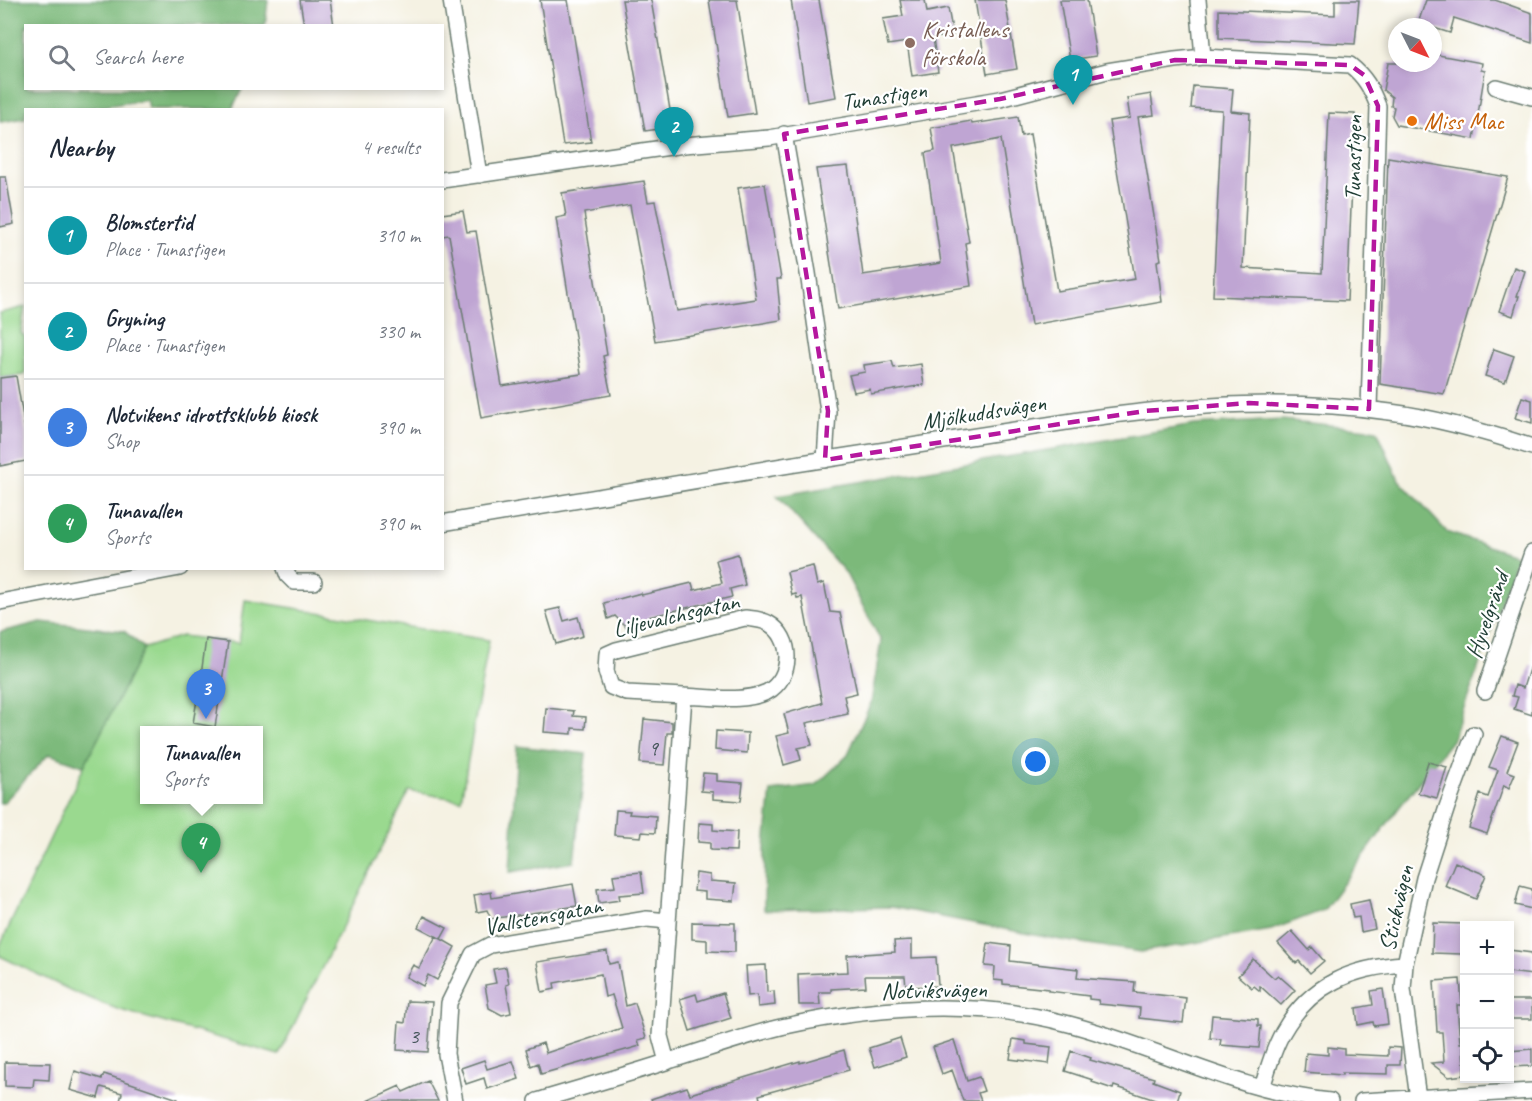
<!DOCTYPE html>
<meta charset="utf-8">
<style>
:root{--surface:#fff;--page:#f2f2f3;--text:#1f2937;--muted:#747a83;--line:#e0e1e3;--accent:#b5179e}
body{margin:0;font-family:Caveat,sans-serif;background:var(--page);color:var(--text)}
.controls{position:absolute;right:18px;bottom:18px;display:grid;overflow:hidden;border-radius:0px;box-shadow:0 3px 9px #0003}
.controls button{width:54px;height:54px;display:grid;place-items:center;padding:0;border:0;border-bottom:2px solid var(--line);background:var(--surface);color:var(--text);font:30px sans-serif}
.compass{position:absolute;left:1388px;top:18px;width:54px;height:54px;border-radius:50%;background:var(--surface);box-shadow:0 3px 9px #0003;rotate:132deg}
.you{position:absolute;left:1036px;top:762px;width:21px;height:21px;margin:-15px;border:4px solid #fff;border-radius:50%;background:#1a73e8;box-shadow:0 0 0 9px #1a73e833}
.badge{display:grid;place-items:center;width:39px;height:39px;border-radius:50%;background:var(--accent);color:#fff;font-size:20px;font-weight:700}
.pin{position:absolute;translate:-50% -50px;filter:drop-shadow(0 2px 3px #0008)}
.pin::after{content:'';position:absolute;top:32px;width:21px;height:18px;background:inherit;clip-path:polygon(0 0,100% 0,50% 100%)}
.popup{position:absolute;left:140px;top:726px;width:123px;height:78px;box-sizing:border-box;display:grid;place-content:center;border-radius:0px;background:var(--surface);filter:drop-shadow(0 2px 4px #0005);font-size:20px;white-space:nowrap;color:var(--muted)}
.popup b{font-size:22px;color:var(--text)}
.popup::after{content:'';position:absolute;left:50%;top:100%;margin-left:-12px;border:12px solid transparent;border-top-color:var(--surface)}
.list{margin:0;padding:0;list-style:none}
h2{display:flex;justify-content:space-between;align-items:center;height:78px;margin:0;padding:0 24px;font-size:26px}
h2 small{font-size:20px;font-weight:400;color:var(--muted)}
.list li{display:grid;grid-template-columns:39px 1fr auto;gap:18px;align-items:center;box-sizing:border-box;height:96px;padding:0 24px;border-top:2px solid var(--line)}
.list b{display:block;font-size:22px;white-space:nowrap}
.list p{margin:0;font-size:20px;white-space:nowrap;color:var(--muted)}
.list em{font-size:20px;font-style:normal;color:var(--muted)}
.icon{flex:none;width:33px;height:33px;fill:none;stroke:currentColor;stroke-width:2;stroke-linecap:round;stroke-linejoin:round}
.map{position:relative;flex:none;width:1532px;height:1101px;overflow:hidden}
.search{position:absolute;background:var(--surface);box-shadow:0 3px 9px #0003;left:24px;top:24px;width:420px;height:66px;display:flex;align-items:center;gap:15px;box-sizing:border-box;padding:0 21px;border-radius:0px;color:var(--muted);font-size:22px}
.panel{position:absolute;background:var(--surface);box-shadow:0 3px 9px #0003;left:24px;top:108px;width:420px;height:462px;border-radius:0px}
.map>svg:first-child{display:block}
.green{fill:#9ad98f;stroke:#5c8b62;stroke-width:1.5;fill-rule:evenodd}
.forest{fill:#7bb97a;stroke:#4d7b57;stroke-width:1.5}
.building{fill:#bfa5d3}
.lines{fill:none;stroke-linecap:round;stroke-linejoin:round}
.minor-casing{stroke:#6a7c71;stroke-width:18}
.minor{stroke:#fff;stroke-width:15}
.marked{fill:none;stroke:#b5179e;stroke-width:4.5;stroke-dasharray:12 8;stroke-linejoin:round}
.education-dot{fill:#8d6e63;stroke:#fff;stroke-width:2}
.food-dot{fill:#e8710a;stroke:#fff;stroke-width:2}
.labels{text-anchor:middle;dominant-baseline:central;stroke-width:4.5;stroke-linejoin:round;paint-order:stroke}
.number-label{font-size:21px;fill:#47575c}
.education-label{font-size:24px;fill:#785e54;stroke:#fff;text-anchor:start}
.street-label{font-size:24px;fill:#1f3d34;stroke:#fff}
.food-label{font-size:24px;fill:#c56008;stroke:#fff;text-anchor:start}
</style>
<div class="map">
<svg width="1532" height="1101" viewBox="0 0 1532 1101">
<rect width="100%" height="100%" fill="#fff"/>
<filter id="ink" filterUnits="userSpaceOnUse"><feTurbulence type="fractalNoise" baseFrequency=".0167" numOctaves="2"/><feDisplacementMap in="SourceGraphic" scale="12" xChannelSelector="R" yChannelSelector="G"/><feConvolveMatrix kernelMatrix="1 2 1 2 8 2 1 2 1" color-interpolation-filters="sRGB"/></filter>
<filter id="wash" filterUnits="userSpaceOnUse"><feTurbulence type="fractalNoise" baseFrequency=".008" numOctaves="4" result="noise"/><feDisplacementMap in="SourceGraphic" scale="24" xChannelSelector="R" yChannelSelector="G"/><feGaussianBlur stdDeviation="1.35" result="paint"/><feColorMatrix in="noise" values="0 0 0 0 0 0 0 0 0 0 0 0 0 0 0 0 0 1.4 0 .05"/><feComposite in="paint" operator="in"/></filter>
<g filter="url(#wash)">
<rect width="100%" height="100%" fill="#f5f2e3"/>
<path class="green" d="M25,307L21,333L25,337V372L24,375L0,378V313Z
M245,600L489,640L461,800L409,791L279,1055L117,1009L74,992L0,956V946L84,766L144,648L182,636L239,643ZM144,730H258V800H144Z"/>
<path class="forest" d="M0,0H268L265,25L26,26V88L242,89L232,109H149L147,100L83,109L26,110L25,118L0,122Z
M1282,420L1377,430L1399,480L1447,532L1517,556L1453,739L1398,809L1324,910L1271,930L1141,952L1055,939L891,907L764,910L765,846L771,791L816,785L847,756L871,703L881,641L845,572L777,496L1194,425Z
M41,622L124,631L144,648L84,766L49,754L3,803H0V632Z
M517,746L586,754L574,862L510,872Z"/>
<g id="blocks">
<path class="building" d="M300,0H330L334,26H304Z
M540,0H568L591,142L563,145Z
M622,0H651L673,127L645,131Z
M709,0H737L755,113L728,117Z
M791,0H819L836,97L807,102Z
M900,0H925L927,12L948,8L953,35L933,38L938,72L912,76L907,42L888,45L883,19L903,16Z
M975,0H1005L1017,69L987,74Z
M1060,0H1087L1096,56L1070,60Z
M1335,0H1359L1355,44L1219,38V10L1335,15Z
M1426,0H1495L1532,13V43L1454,18L1450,33L1418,23Z
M1433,54L1482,63L1481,70L1485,71L1474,139L1397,125L1392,116L1394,107L1391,106L1392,97L1383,90L1388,63H1433Z
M1193,86L1233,89L1231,111L1250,113L1243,268L1322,273L1329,113L1355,114L1347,301L1213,296L1222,110L1191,108Z
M1151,94L1154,115L1138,117L1161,260L1157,261L1162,302L1031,325L1001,139L953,148L969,242L965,243L971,286L838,309L816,169L848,166L863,275L941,263L925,153L935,151L931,128L971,121L972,124L1018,117L1021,136L1030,134L1057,291L1135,279L1109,121L1130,118L1127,98Z
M1388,157L1508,177L1444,394L1380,384Z
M0,177H6L14,224L0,227Z
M644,181L648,202L655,201L677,311L756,299L738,188L765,184L781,279H777L781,320L655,341L630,205L584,213L607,355L603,356L611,395L481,418L449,235L442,236V214L463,211L467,232L476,231L502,386L581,374L556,218L566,216L562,193Z
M1514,267L1525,271L1517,296H1519L1513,316L1499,311Z
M1494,349L1514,356L1505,382L1485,376Z
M892,361L894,368L921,364L924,385L871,394L870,389L854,392L849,375L865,372L864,365Z
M16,376L26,434V461L0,466V378Z
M1522,397L1532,400V423L1515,418Z
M738,554L745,585L730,589L732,597L648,617L649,620L626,627L615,616L608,619L604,603L641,593L642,595L692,583L694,590L722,583L716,560Z
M813,566L817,585L824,583L830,612L840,613L857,693L844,696L848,714L806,723L812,745L798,748L801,760L784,765L776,736L789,733L784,714L822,703L802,597L797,598L796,594L792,595L787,572Z
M560,608L564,621L578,617L583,636L556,644L546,611Z
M206,639L228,642L215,727L193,723L198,694L192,693L196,674L201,675Z
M1530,666H1532V715L1514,709L1518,697L1512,696L1515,685L1523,688Z
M546,708L574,711L573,716L586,717L585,729L572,728V734L544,732Z
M644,719L672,722V733H667L664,765L640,763Z
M716,731L748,733L747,753L715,750Z
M1502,736L1518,742L1507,771L1515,774L1509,788L1504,785L1487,834L1469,828L1480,794L1488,797L1498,770L1489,767Z
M1428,762L1447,767L1437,798L1418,793Z
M703,773L717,774V781L743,783L741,801L713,799V792L701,791Z
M616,810L630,811L629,814L656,816L655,833L642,832L641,837L614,835Z
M699,823L713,824V830L737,832L736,851L710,850V843L698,842Z
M1455,862L1486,875L1476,899L1445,886Z
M641,872L644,893L619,895L620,900L599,903L597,889L615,887L613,875Z
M696,873L710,875V881L736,883L734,901L705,899V892L694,891Z
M573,884L577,906L491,919L487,910L477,912L474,895L491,892L492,898Z
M1520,886L1532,889V909L1515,905Z
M1369,900L1375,929L1361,932L1359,917L1353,918L1350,904Z
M424,916L447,928L441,939L418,927Z
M692,922L735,923V952L707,951V940L692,939Z
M1433,923L1464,924L1462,954L1432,953Z
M1292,931L1309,950L1312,947L1324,961L1310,973L1299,961L1296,963L1278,943Z
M436,936L455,947L437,980L428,975L423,986L406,977L413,965L419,968Z
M912,940V958L936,957L938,986L906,987L905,976H865L866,987L831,989V992H819L820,1005H799L798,974L848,972L847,955L895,952L894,941Z
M988,943L1011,946L1010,961L1078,969L1077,978L1135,982L1134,992L1186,998L1183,1023L1139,1018L1140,1008L1099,1004L1098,1000L1089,999V996L1048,991L1049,989L1003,984V981L994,980L995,967L985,966Z
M1509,950L1532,953V975L1509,972Z
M607,951L609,964L618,962L626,1006L635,1003L646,1038L638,1040L640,1046L541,1074L538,1063L531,1066L526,1049L543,1043L546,1053L622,1028L612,995L605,997L601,974L554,983L555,989L542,992L537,962Z
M1253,959L1274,978L1278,975L1295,990L1281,1005L1260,986V991L1254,986L1252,988L1238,976Z
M766,965L767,992L774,991L775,1005L758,1007L757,995L748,996L746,966Z
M506,967L509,984L506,985L511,1013L502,1015L489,1008L485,985L496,983L493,969Z
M1460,979L1462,1005H1457L1460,1043H1463L1464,1075L1449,1077L1431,1063L1444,1062L1442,1032H1437L1434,981Z
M1383,989L1388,1024L1374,1026L1373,1022L1358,1025L1356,1008L1373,1005L1371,991Z
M723,993L731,1018L690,1031L680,999L696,994L698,1001Z
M1509,1000H1532V1019H1509Z
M407,1001L432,1002L428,1052L397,1050L399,1022L405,1023Z
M1212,1015L1258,1019V1026H1261L1259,1048L1220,1045L1221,1039L1210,1038Z
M900,1038L906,1057L875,1067L869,1048Z
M1013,1039L1026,1041V1044L1051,1047L1049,1064L1010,1059Z
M954,1040L967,1081L979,1077L984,1091L978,1093L981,1101H963L952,1070L942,1074L933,1047Z
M1328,1047L1344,1049V1054L1388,1056V1047L1401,1048L1400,1065H1388V1074L1342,1073V1075L1304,1072L1306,1053L1328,1055Z
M1532,1049V1066L1509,1067V1051Z
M844,1050L849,1070L759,1095L760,1099L751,1101H652L651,1099L687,1087L690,1094L800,1061V1063Z
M1071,1051L1091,1058L1090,1060L1154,1078L1153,1081L1180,1091L1177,1101H1158L1114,1086L1113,1089L1092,1082L1093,1080L1065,1071Z
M484,1060L487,1069L513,1061L519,1079L487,1089L484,1078L466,1084L461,1068Z
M5,1062L50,1063L49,1080L34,1079L33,1087L5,1086Z
M75,1071L102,1079L104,1074L178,1099V1101H120L122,1093L101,1087L98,1098L70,1090Z
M428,1081L438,1101H367L400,1086L403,1092Z"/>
</g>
</g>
<g filter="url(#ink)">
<use href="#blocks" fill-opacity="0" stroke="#6a7c71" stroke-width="1.5"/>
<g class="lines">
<defs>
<path id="minor" d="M451,0L479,175
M1198,0L1203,57
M1496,87L1532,97
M784,134L808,273L828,411L825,460
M442,180L684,145L769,138L1000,99L1107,71L1175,60L1203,57L1350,65C1365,77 1371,88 1378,106L1369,409
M442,523L789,465L1099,417C1195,404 1293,398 1390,412C1438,418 1486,432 1532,447
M285,568L288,576L294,582H314
M0,602L180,568
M1485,691L1532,553
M667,1062L660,1036L684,696L627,693L611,687L606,671L607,654L616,650L745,618C752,619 761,619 768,623C794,637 793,678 767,692C743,703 710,697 684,696
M1262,1088C1268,1069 1273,1049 1283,1032C1310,984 1353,967 1405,964
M1418,1098L1403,989L1405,964L1424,878L1447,807L1474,734
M455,1101L446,1054L449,1003L473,954L490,945L647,919L668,921
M537,1101C582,1087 627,1075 672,1060C708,1049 744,1036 781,1027C872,1007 973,999 1065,1023C1153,1045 1238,1092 1330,1101
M1362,1101L1532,1091"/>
</defs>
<use href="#minor" class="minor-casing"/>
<use href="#minor" class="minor"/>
</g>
</g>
<path class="marked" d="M1175,60L1350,65L1364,75L1378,106L1369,409L1249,403L1145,411L825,460L828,411L784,134L1000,99Z"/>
<circle class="education-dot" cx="910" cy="43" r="6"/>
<circle class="food-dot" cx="1412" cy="121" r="6"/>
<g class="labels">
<g class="number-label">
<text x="653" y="748">9</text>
<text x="414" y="1036">3</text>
</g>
<g class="education-label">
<text x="922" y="29">Kristallens<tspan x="922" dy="28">förskola</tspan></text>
</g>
<g class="street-label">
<text transform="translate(884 96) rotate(-9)">Tunastigen</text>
<text transform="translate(1353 158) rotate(-89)">Tunastigen</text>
<text transform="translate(984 412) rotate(-9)">Mjölkuddsvägen</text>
<text transform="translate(676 615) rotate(-13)">Liljevalchsgatan</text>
<text transform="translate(1487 615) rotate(-71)">Hyvelgränd</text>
<text transform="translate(1396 908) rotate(-77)">Stickvägen</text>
<text transform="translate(543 916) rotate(-11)">Vallstensgatan</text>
<text transform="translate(934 990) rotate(-1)">Notviksvägen</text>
</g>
<g class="food-label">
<text x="1424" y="121">Miss Mac</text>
</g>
</g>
</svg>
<div class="controls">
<button>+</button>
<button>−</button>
<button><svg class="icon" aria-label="locate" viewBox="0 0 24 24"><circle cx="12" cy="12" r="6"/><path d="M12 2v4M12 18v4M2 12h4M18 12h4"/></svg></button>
</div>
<svg class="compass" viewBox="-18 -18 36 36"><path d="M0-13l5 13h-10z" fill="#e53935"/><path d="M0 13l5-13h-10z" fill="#747a83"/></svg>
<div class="you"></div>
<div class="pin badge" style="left:1073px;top:105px;background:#0f9aa8">1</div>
<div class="pin badge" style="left:674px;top:157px;background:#0f9aa8">2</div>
<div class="pin badge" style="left:206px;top:719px;background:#3f7fe0">3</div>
<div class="pin badge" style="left:201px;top:873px;background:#2e9e5b">4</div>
<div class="popup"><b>Tunavallen</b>Sports</div>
<div class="search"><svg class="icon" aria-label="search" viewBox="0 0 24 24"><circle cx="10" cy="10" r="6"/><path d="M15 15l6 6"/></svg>Search here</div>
<section class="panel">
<h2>Nearby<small>4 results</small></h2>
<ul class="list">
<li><span class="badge" style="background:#0f9aa8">1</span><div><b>Blomstertid</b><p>Place · Tunastigen</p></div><em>310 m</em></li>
<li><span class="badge" style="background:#0f9aa8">2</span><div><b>Gryning</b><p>Place · Tunastigen</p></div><em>330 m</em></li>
<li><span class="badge" style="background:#3f7fe0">3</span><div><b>Notvikens idrottsklubb kiosk</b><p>Shop</p></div><em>390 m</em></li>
<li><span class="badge" style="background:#2e9e5b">4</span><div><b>Tunavallen</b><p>Sports</p></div><em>390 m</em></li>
</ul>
</section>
</div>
